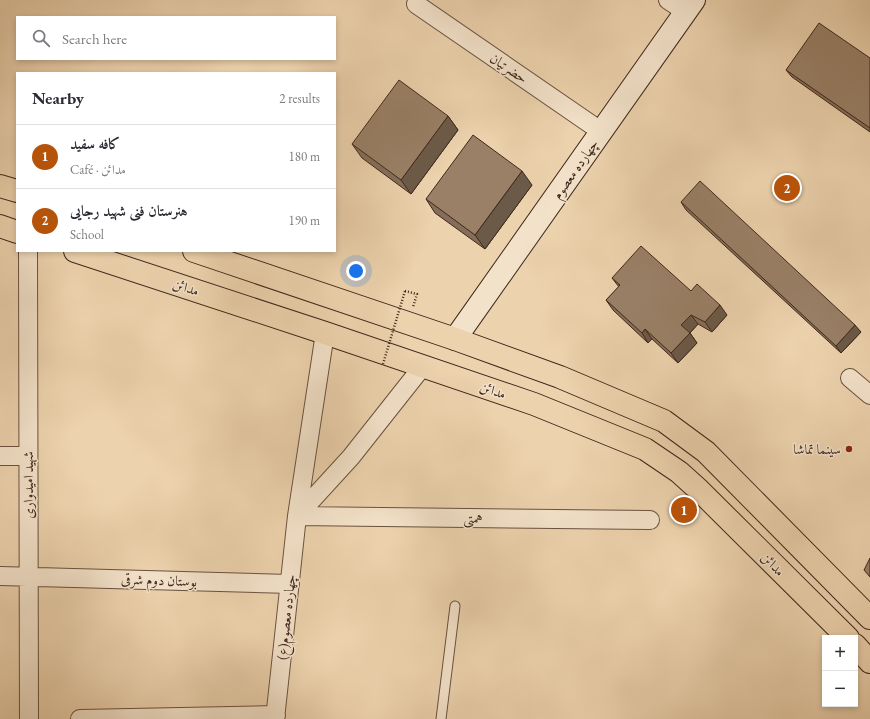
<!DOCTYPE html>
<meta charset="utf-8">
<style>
:root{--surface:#fff;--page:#f7f7f7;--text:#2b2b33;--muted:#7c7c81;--line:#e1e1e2;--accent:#b45309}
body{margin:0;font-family:"EB Garamond",Amiri,serif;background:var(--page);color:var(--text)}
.controls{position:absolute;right:12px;bottom:12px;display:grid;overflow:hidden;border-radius:0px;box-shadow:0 2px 6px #0003}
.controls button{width:36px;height:36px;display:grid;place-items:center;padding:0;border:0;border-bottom:1px solid var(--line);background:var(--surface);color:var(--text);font:20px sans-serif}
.you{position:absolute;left:356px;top:271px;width:14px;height:14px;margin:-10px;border:3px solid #fff;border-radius:50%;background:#1a73e8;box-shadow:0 0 0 6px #1a73e833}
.badge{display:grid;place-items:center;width:26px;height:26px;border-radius:50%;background:var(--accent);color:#fff;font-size:13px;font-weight:700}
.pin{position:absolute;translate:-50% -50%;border:2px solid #fff;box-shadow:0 1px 4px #0006}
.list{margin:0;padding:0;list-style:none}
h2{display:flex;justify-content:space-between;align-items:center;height:52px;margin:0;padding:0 16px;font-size:17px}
h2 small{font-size:13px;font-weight:400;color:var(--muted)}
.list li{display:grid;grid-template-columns:26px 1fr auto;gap:12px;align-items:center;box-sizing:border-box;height:64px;padding:0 16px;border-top:1px solid var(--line)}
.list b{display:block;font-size:15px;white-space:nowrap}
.list p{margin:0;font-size:13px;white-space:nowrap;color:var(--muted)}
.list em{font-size:13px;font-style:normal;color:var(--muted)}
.icon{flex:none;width:22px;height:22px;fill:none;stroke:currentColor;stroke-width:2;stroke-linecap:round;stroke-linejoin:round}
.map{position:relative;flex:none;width:870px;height:719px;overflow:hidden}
.search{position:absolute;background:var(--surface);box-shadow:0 2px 6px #0003;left:16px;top:16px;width:320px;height:44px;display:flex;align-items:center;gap:10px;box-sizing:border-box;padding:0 14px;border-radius:0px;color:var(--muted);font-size:15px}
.panel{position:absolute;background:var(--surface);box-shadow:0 2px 6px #0003;left:16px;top:72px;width:320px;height:180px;border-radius:0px}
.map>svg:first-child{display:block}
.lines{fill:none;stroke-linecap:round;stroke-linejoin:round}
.lane-casing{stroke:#6a5240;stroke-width:11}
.street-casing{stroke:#6a5240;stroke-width:20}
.secondary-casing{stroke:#3f281c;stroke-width:24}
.primary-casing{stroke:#3f281c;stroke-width:24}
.path{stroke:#3f281c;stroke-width:2.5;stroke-dasharray:1 2;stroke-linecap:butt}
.lane{stroke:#f3e2ca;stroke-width:9}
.street{stroke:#f3e2ca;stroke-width:18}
.secondary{stroke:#f3e2ca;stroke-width:22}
.primary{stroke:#ecd2ad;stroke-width:22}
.path-bridge{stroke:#3f281c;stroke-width:2.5;stroke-dasharray:1 2;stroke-linecap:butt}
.wall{fill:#846e59;stroke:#3f281c}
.shaded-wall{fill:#6b5a48;stroke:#3f281c}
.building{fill:#998067;stroke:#3f281c}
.poi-dot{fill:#8f2418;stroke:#f3e2ca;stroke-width:1.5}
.labels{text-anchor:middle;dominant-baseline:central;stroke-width:3;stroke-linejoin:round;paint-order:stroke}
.street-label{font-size:14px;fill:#3f281c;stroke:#f3e2ca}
.poi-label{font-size:14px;fill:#3f281c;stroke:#f3e2ca;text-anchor:end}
</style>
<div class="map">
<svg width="870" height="719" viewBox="0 0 870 719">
<rect width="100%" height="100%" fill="#ecd2ad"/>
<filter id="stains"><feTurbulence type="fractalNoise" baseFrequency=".005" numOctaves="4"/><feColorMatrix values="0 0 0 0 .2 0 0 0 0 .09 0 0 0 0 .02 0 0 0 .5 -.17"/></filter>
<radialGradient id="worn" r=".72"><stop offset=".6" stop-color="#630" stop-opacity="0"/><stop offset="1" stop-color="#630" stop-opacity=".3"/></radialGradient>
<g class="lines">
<defs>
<path id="lane" d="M441,719L455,606"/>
<path id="street" d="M668,0L686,12
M416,4L602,132
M28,251L29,719
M850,378L870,395
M0,456H28
M297,516L650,520
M297,516L351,457L423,366
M0,576L290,584
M80,719L276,715
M275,719L297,516L325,333"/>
<path id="secondary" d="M455,339L694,0"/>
<path id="primary" d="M0,186L17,191
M0,226L17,232
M75,251L325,333L534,404L645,449L679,472L699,490L848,638
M194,251L455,339L560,377L664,421L706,452L870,618
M855,645L870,662"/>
</defs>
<use href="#lane" class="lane-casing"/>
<use href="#street" class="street-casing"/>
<use href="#secondary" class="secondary-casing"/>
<use href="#primary" class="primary-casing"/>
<path class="path" d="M405,291L417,294L413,307"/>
<use href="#lane" class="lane"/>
<use href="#street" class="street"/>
<use href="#secondary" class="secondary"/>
<use href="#primary" class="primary"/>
<path class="path-bridge" d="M383,364L405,291"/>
</g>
<path class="wall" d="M870,58V132L792,77L786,70Z
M448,116L458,130L411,194L362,158L352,144Z
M532,185L485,249L435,213L426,199Z
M681,202L861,332L841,353L686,210Z
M612,278L691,291L727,315L712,332L698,324L690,333L697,343L678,363L652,339L648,343L613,310L606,300L619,287Z"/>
<path class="shaded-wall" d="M448,116L458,130L411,194L401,180Z
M522,171L532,185L485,249L475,235Z
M720,305L727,315L712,332L705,322Z
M691,315L698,324L688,335L681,325Z
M855,325L861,332L841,353L836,346Z
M645,329L652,339L648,343L642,333Z
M690,333L697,343L678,363L671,353Z"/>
<path class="building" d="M819,23L870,58V128L786,70Z
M399,80L448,116L401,180L352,144Z
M473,135L522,171L475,235L426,199Z
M700,181L855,325L836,346L681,202Z
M641,246L691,291L697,284L720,305L705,322L691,315L681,325L690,333L671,353L645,329L642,333L606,300L620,285L612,278Z
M870,558V577L864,570Z"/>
<circle class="poi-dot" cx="849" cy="449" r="4"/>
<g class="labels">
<g class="street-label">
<text transform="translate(509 68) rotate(34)">حضرتیان</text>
<text transform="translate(575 169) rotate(-55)">چهارده معصوم</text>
<text transform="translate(186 287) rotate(18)">مدائن</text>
<text transform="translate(493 390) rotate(19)">مدائن</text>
<text transform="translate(28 485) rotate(-90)">شهيد امیدواری</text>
<text transform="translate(473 518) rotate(1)">همتی</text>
<text transform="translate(773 564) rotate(45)">مدائن</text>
<text transform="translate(159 580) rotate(2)">بوستان دوم شرقی</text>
<text transform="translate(286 617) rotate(-84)">چهارده معصوم(ع)</text>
</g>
<g class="poi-label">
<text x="841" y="449">سینما تماشا</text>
</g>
</g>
<rect width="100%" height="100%" filter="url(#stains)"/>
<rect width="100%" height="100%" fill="url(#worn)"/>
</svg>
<div class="controls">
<button>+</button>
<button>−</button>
</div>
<div class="you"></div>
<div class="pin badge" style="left:684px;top:510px">1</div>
<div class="pin badge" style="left:787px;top:188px">2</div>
<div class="search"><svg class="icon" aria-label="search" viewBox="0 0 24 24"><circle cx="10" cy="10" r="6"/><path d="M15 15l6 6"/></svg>Search here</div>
<section class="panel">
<h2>Nearby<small>2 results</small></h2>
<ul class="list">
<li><span class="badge">1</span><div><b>کافه سفید</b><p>Café · مدائن</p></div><em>180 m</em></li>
<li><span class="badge">2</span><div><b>هنرستان فنی شهید رجایی</b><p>School</p></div><em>190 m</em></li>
</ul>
</section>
</div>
